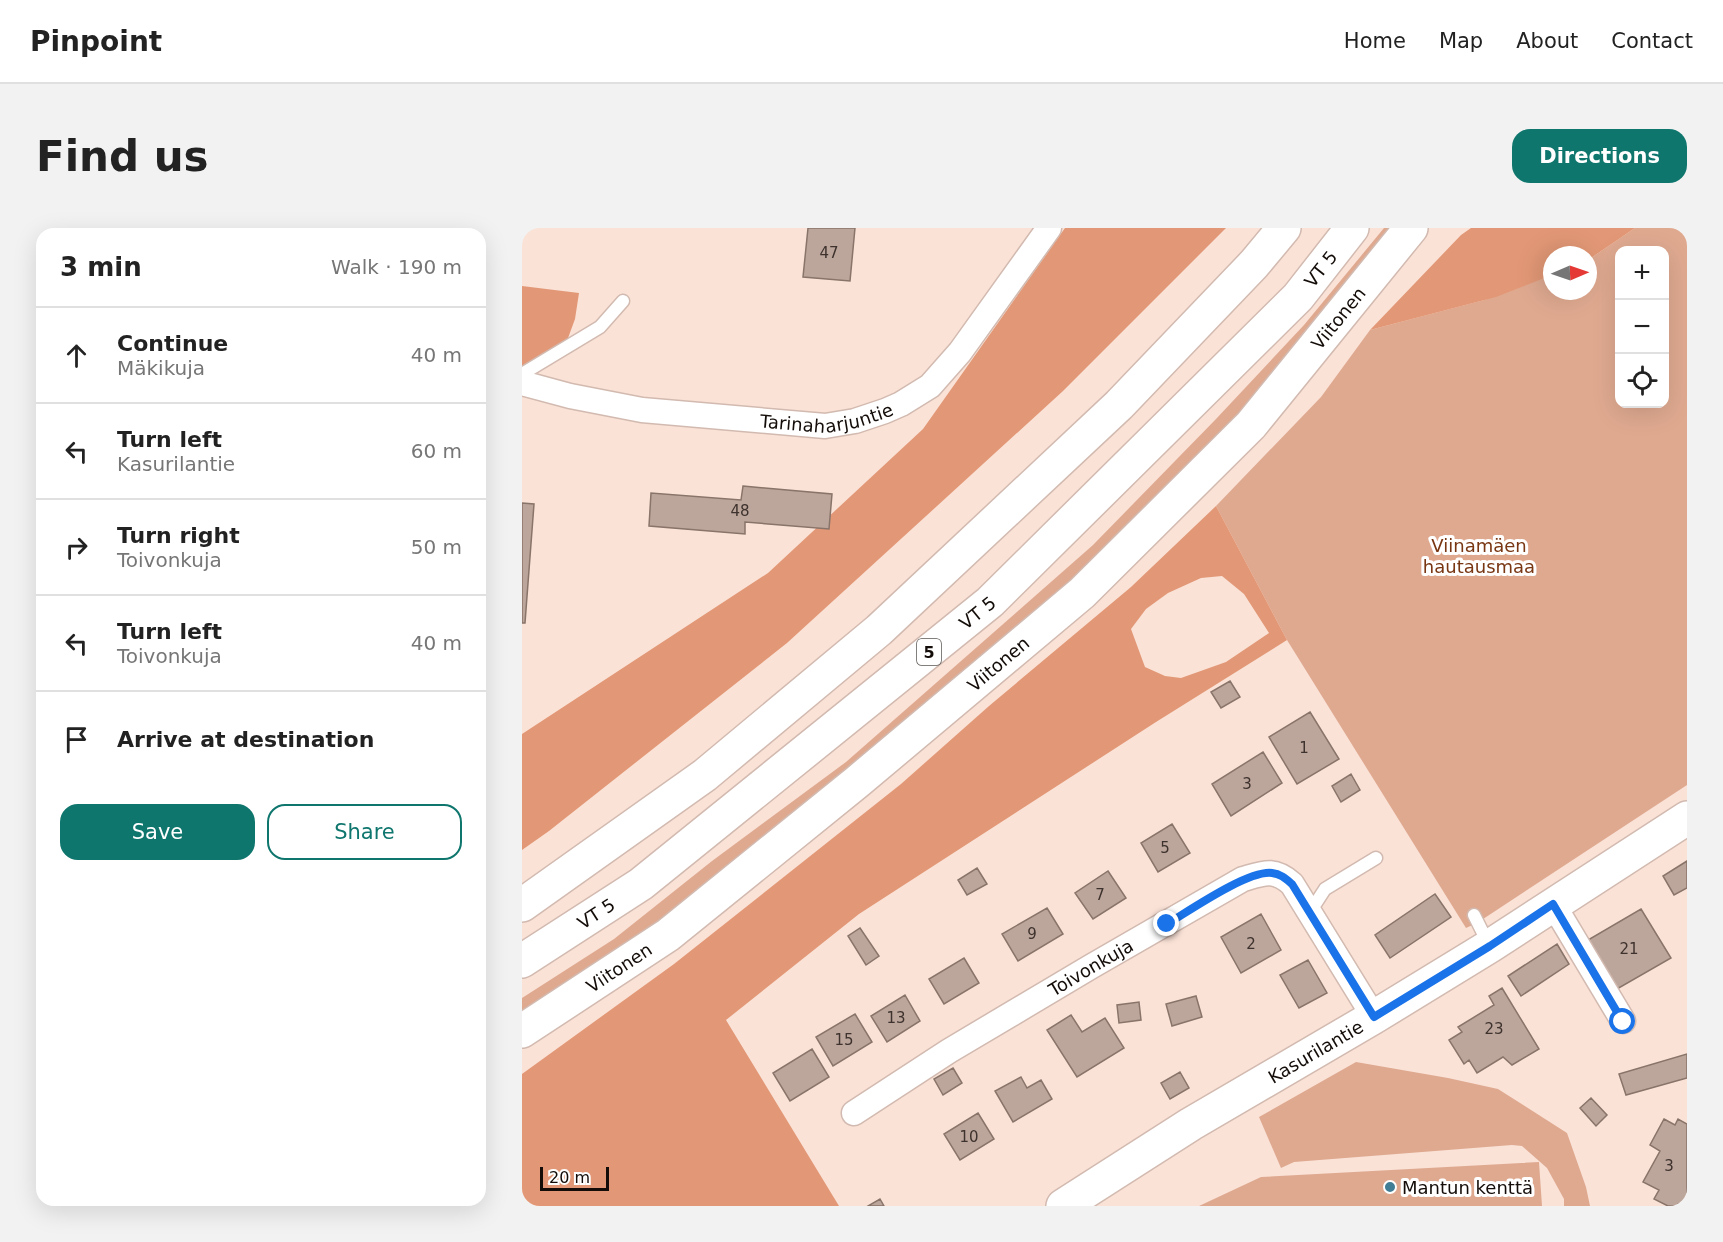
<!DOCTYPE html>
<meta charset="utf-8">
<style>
:root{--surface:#fff;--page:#f2f2f2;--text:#222;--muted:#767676;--line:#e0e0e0;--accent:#0f766e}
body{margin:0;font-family:"DejaVu Sans",sans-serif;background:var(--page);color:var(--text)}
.controls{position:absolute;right:18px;top:18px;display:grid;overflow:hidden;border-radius:12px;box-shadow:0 6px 24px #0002}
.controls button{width:54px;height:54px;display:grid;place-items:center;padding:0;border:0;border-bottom:2px solid var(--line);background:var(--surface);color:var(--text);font:30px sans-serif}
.compass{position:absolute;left:1021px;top:18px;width:54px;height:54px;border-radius:50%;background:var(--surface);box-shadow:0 6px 24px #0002;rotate:88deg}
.scale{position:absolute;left:18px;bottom:15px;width:69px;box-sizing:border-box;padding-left:6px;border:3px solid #130c08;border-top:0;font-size:16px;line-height:21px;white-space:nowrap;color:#130c08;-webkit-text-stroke:4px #fff;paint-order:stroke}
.stop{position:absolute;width:18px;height:18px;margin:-14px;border:4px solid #1a73e8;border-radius:50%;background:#fff}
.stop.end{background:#1a73e8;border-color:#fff;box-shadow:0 2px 6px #0008}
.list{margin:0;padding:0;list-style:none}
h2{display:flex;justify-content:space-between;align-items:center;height:78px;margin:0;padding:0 24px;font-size:26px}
h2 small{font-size:20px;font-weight:400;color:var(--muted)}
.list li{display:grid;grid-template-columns:39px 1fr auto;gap:18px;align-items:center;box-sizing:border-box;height:96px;padding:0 24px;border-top:2px solid var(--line)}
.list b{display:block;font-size:22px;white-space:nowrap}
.list p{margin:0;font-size:20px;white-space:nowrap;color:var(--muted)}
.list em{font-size:20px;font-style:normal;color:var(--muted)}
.actions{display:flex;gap:12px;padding:18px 24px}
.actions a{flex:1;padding:14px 0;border:2px solid var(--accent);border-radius:18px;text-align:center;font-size:21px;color:var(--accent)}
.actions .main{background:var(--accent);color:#fff}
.icon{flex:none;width:33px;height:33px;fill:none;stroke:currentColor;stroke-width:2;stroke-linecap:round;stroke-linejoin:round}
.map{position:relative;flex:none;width:1165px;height:978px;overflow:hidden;border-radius:18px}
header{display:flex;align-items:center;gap:36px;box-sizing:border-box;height:84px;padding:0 30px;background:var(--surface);border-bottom:2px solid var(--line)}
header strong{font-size:28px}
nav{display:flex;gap:33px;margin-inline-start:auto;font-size:21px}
.intro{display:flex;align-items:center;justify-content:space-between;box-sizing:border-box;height:144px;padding:0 36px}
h1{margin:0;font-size:42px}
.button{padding:15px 27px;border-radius:18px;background:var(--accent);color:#fff;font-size:21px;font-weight:700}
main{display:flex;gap:36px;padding:0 36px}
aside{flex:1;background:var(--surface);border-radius:18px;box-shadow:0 6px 24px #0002}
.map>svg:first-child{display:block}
.green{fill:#dfa990;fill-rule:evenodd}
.forest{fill:#e29876;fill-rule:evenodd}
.building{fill:#bca59b;stroke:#89746a;stroke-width:1.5}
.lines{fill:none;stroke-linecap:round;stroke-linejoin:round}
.lane-casing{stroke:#d2bab0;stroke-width:15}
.street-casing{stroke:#d2bab0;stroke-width:27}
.secondary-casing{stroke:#d2bab0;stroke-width:36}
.highway-casing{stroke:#d2bab0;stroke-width:36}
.lane{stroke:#fff;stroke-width:12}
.street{stroke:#fff;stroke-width:24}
.secondary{stroke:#fff;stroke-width:33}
.highway{stroke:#fff;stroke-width:33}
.route{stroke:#1a73e8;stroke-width:8}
.poi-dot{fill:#417d94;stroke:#fff;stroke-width:2}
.labels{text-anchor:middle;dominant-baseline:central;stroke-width:6;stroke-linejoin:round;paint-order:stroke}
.number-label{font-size:15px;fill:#3d322d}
.shield{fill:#fff;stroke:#5a5552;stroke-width:1.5}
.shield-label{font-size:16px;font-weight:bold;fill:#130c08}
.street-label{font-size:18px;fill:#130c08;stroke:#fff}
.park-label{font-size:18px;fill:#793612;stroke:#fff}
.poi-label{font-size:18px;fill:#130c08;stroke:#fff;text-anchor:start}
</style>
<header>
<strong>Pinpoint</strong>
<nav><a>Home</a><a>Map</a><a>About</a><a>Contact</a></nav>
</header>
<div class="intro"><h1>Find us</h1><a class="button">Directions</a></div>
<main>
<aside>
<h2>3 min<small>Walk · 190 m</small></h2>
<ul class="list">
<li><svg class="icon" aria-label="ahead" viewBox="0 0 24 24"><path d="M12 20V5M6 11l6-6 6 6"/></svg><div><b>Continue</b><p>Mäkikuja</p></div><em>40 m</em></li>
<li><svg class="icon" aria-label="left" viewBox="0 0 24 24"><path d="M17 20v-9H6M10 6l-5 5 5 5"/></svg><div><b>Turn left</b><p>Kasurilantie</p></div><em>60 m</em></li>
<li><svg class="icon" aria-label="right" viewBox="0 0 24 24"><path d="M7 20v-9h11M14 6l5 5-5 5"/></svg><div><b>Turn right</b><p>Toivonkuja</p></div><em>50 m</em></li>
<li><svg class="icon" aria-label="left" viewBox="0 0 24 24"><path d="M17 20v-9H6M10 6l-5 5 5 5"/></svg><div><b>Turn left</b><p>Toivonkuja</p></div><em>40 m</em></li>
<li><svg class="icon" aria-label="arrive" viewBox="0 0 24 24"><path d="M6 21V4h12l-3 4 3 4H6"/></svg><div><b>Arrive at destination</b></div></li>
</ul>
<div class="actions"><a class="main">Save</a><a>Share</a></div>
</aside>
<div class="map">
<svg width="1165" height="978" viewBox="0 0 1165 978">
<rect width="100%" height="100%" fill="#fae2d7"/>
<path class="green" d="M862,0H876L714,190L646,255L542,365L147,687L0,786V770L92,711L190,633L324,534L571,317L694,191L782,97Z
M1113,0H1165V557L955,695L944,700L765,412L694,278L799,169L848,102L962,72L1030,46V63H1066V32ZM1098,22H1142V176H1098Z
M834,834L926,850L976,861L1045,905L1064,959L1068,978H1042V971L1025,940L1000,918L990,917L772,934L759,940L737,889Z
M1017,934L1020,978H677L739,949Z"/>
<path class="forest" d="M543,0H704L541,163L265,415L27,603L0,622V506L246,345L401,201Z
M949,0H1113L1066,32V27H1030V47L974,69L848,102L939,7Z
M0,58L57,65L53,91L42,121L0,146Z
M694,278L765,412L634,494L337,686L204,792L317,978H0V846L152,736L379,556L467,478L609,359ZM700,348L722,366L747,405L704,434L659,450L643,448L623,439L609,401L624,381L646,365L679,350Z"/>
<path class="building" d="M286,0H333L328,53L281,49Z
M221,258L310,266L307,301L223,294V306L127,298L129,265L219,272Z
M0,275L12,276L3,395H0Z
M708,453L718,469L699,480L689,464Z
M788,484L817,531L775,556L747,509Z
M741,524L760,555L709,588L690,556Z
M829,546L838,562L819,574L810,558Z
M650,596L668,625L636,644L619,615Z
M1165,633V660L1152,667L1141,648Z
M455,640L465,656L445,667L436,652Z
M586,643L604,670L571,691L553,665Z
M913,666L929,689L868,730L853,707Z
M525,680L541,706L496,733L480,706Z
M1119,681L1149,730L1095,761L1066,712Z
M739,686L759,722L719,745L699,709Z
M338,700L357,728L344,737L326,708Z
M1035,716L1047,736L999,768L986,748Z
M442,730L457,755L422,776L407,751Z
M786,732L805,765L777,780L758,747Z
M980,760L1017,821L990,837L981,829L955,845L947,832L942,836L927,812L940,804L936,799L972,777L967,768Z
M383,767L398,793L365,814L349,788Z
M674,768L680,789L650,798L644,776Z
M617,774L619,792L597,795L595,777Z
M333,786L350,814L311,838L294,809Z
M549,787L560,804L583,790L602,820L555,849L525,802Z
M290,821L307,849L268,873L251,845Z
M1165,826V850L1104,867L1097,846Z
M431,840L440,855L421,867L412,851Z
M658,844L667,860L648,871L639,855Z
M499,849L505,860L519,852L530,871L491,894L473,863Z
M1069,870L1085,887L1074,898L1058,880Z
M456,885L472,911L438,932L422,906Z
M1142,891L1153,897L1156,891L1165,896V978L1156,976L1155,978H1146L1132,971L1137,962L1121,954L1138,923L1128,917Z
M358,971L362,978H346Z"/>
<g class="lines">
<defs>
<path id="lane" d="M0,146L78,99L101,73
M788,684L803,661L854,630
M952,687L967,717"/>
<g id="street">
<path id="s1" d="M0,155L48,168L120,182L303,198L333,193L363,183L379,176L408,158L438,124L527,0"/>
<path d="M1031,676L1101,793"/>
<path id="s2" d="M332,885L427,823L570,738L721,651C742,645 752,640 770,656L852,789"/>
</g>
<g id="secondary">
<path id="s3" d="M0,803L146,707L335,554L560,365L729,197L889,0"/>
<path id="s4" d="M541,978L669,896L852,789L968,718L1165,590"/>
</g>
<g id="highway">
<path d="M0,677L183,547L357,402L597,177L732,36L762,0"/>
<path id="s5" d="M0,733L119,656L468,374L776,69L830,0"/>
</g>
</defs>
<use href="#lane" class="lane-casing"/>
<use href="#street" class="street-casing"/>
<use href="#secondary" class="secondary-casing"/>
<use href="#highway" class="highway-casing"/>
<use href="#lane" class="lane"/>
<use href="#street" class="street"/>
<use href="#secondary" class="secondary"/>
<use href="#highway" class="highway"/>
</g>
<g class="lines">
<path class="route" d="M645,696C667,683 726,642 750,645C759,646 764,651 770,656L852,789L968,718L1031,676L1101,794"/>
</g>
<circle class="poi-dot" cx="868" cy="959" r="6"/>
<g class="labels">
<g class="number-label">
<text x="307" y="25">47</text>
<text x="218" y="283">48</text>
<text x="782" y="520">1</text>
<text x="725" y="556">3</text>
<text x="643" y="620">5</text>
<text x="578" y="667">7</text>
<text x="510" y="706">9</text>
<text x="729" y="716">2</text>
<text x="1107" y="721">21</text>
<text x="374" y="790">13</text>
<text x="972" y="801">23</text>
<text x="322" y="812">15</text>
<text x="447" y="909">10</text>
<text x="1147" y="938">3</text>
</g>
<rect class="shield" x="395" y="411" width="24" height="26" rx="4.5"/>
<g class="shield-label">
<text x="407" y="424">5</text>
</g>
<g class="street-label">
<text stroke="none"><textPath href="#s5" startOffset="1060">VT 5</textPath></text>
<text stroke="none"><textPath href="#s3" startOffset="1088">Viitonen</textPath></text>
<text stroke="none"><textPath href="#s1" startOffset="309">Tarinaharjuntie</textPath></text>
<text stroke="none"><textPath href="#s5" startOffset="574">VT 5</textPath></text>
<text stroke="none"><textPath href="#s3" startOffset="602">Viitonen</textPath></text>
<text stroke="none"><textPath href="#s5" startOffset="88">VT 5</textPath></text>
<text stroke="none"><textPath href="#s3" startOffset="116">Viitonen</textPath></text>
<text stroke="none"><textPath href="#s2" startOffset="278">Toivonkuja</textPath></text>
<text stroke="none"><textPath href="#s4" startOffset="296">Kasurilantie</textPath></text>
</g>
<g class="park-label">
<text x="957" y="317">Viinamäen<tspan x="957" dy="21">hautausmaa</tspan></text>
</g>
<g class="poi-label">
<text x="880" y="959">Mantun kenttä</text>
</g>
</g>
</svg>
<div class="controls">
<button>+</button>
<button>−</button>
<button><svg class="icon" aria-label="locate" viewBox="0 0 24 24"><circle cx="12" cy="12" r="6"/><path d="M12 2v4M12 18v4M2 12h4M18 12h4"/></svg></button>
</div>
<svg class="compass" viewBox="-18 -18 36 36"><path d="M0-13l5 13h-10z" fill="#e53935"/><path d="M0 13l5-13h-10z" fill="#767676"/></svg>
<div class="scale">20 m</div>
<div class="stop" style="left:1101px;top:794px"></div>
<div class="stop end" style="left:645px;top:696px"></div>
</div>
</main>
